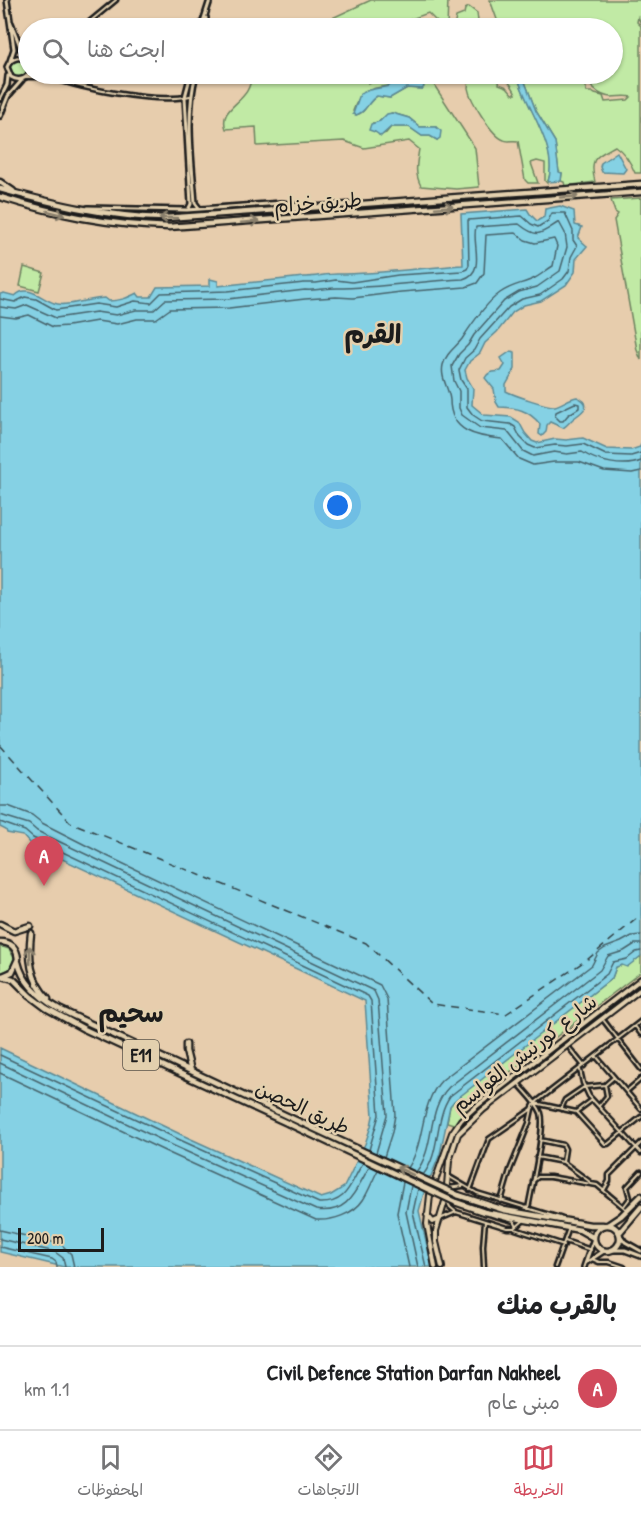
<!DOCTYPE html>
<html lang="ar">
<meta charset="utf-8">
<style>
:root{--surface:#fff;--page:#f6f6f6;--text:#202124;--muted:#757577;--line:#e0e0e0;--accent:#d1495b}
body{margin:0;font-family:"Patrick Hand","Playpen Sans Arabic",sans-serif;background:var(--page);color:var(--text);direction:rtl}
.scale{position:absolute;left:18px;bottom:15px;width:86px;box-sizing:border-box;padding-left:6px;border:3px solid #1c1c1c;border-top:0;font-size:16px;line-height:21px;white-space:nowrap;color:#1c1c1c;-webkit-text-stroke:4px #e3d0ae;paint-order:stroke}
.you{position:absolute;left:338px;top:506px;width:21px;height:21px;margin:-15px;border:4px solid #fff;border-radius:50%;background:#1a73e8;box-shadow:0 0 0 9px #1a73e833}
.badge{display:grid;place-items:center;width:39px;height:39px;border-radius:50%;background:var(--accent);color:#fff;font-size:20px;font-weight:700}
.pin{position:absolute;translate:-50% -50px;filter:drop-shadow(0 2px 3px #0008)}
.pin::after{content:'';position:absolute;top:32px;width:21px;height:18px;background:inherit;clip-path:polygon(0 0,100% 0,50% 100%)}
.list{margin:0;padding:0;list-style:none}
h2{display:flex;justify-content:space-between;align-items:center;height:78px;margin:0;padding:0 24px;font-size:26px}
h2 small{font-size:20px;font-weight:400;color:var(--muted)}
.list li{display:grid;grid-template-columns:39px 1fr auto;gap:18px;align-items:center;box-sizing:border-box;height:84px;padding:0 24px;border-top:2px solid var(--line)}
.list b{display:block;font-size:22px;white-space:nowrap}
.list p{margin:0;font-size:20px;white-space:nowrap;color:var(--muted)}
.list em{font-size:20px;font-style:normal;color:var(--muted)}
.icon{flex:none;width:33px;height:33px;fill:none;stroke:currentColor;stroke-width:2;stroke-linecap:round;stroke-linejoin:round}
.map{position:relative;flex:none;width:641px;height:1267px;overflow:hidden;direction:ltr}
.search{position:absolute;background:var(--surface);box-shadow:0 2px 4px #0004;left:18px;right:18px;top:18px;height:66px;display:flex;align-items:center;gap:15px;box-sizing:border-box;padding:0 21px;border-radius:33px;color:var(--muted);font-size:22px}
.sheet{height:162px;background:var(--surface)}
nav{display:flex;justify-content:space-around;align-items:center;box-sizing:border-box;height:84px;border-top:2px solid var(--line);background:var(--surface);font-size:16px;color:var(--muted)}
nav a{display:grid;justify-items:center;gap:3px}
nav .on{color:var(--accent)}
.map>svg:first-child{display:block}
.green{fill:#c1eaa5;stroke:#6e8360;stroke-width:1.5;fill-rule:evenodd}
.water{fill:#85d1e4;stroke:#5b8994;stroke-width:1.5}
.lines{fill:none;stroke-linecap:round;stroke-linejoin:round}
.shore{stroke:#46646c;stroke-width:1.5}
.ferry{stroke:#314044;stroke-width:1.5;stroke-dasharray:8 6;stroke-linecap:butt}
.minor-casing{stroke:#1c1c1c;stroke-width:7}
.tertiary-casing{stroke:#1c1c1c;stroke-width:8}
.secondary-casing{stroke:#1c1c1c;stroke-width:8}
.primary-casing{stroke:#1c1c1c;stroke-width:9}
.minor{stroke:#e3d0ae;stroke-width:2}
.tertiary{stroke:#e3d0ae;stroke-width:3}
.secondary{stroke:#e3d0ae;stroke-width:4}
.primary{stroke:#e3d0ae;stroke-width:4.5}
.primary-bridge-casing{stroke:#1c1c1c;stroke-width:9;stroke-linecap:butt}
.primary-bridge{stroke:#e3d0ae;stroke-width:4.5}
.oneway{stroke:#897f6c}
.labels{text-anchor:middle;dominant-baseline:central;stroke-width:5;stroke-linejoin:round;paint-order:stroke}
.shield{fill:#e3d0ae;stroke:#585248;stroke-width:1.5}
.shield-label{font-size:18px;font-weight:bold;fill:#1c1c1c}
.street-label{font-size:20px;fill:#1c1c1c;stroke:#e3d0ae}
.district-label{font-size:26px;font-weight:bold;fill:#1c1c1c;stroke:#e3d0ae}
</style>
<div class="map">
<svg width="641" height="1267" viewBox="0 0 641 1267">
<rect width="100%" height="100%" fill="#e7cdad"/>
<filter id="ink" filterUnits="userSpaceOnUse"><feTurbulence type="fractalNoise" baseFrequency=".0167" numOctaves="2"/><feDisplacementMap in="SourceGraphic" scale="12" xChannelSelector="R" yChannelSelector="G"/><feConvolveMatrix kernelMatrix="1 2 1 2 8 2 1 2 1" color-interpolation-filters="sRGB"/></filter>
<g filter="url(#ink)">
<path class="green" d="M371,0H448L447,28H443L428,13L406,21L395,28H311Z
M490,0H641V24L638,17L637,22L641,26V173H635C631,163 624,152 615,146C595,157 589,158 595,182L565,186L564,182L561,181L562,173H559L555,142L536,111L522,74H581L586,85V92H592L595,94L603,96L605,102L628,100L631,97C625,95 619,97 612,97C599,97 588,85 583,74H612V28H500Z
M469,7L477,13L478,21L483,28H454L456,17L464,14L465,9Z
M9 69a9 9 0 1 1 18 0a9 9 0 1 1-18 0Z
M251,74H368V83C378,80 388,74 399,74L389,86C368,88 360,91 353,111L356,115C367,112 367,102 377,96L390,98L407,88L422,89L424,84L420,74H427L475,148L479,187L456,189L421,186C414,173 417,163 419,149L409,141L364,148L344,141L257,146L256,127L226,129C217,105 253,103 251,74ZM392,113L409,118L420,127H436L437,140L430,136H422L409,127H391L386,133L379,135L373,123C382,123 383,115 392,113Z
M465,74H500L499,84L507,87L513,94H516C513,85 507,82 504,74H517C524,104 562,152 547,183L545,181V163L537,161L531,163L538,183H528L525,180L518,141C513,140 507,142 504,140C492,136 470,100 468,88C468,87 469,80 469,78Z
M641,198V360L637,350L614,220L618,214L615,212L611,200Z
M24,267L44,273L39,291L20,286Z
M0,946L9,949L14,958L12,968L0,973Z
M641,956V972L468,1104L457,1125L447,1122L450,1106L458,1096L612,978L616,967L622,965L627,966Z"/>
<path class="water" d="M399,74H420L424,87L422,89L407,88L390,98L377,96C367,102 367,112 356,115L353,114L360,94L369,90L389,86Z
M517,74H522L536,111L555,142L559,172L562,173L561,181L548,182C559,146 525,108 517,74Z
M392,113L409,118L420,127H436L441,131L440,138L437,140L430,136H422L409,127H391L381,136L375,132L369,130L371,124L380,121L387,114Z
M617,152L626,169L623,173L602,172L600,167L601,163Z
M560,206L574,211L575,225L582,227L578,238L587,246L576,259L575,272L566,285L541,301L524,305L513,312L497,332L485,343L480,353L470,361L465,370L467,378L473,388L472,405L484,415L511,417L519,422L525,433L532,441L537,443L555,439L566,440L583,438L607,449L631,450L640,447L641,444V956L627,967L622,965L616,967L612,978L454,1101L450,1106L440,1154L431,1176L428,1178L419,1211L432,1267H64L0,1252V1048L180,1134L321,1198L331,1195L344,1187L365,1144L371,1126L373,1116L365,1001L30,844L23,836L7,833L6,830L0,827V294L4,293L15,296C28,283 41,299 54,303C65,308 91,298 105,298L109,301C120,301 127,298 137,293L140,297H151L157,287L210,286V279L218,281V286L227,285L304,277C315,277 326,274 337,274C379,274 420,268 463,265L461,214L527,209L530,214L537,221L544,217L545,209Z
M511,351L515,352V369L506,385V391C513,395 549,407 555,406C563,404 569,398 577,397C593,404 584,411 574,418C570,421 568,425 563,428L550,422L547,425L546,432L542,436L539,434L540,424C527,409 517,408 499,407L496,402L494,389L485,378C488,371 495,372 501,371L505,365L501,358Z"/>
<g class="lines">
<path class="shore" d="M0,299L15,302L25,297L36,299L56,310L96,304L116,307L135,301L151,303L161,293L228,291L304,283H316L336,280L352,282L398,275L462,271L467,269L469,265L468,220L522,216L531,224L538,227L548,221L552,213H565L573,231V240L577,246L571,257L569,271L563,279L540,295L522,299L509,307L480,339L474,350L465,358L459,370L461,380L467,389V407L473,415L482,421L510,424L515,427L520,437L528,445L535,448L555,445L567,446L583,444L606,455L631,456L641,453
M0,307L16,309L27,305L56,318L96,312L116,315L136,310H154L165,300L228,299L305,290C316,291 326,288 337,288C379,288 421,281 463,279C487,272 471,243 476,227L519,224C539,240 541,233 559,222L565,233L567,247L560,271L537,287L519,292L504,301L474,335L468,345L459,354L452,366L454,381L459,391V408L462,415L480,428L507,431L523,451L533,456L554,452L567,454L582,452C597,462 624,468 641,461
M0,316L16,318L29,315L53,327L68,326L97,321L117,324L137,319H156L170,309L229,308L305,299L336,297L353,298L401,292L466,287L477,283L484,273L486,235L516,233L525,240L535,243L554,239L557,246L553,266C546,270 540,276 533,279C522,284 511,285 500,293C486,303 471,325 462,339C455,348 446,353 443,365C440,378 449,388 450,400C450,432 477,437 502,439L519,459L533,465L554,462H579L604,471L632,473L641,471
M575,403L579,404V408L568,415L563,421H560L555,416L556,412Z
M0,806H8L32,815L42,823L107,856L380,985L387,999L395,1115L392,1132L384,1157
M0,815L29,824L37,831L374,991L378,1000L387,1115L376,1153
M0,822L25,831L33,838L368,996L371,1001L379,1115L369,1150
M0,1055L178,1139L319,1203C348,1204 350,1183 363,1163
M0,1063L174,1146L316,1210C350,1215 356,1188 370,1166
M0,1073L171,1154L316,1220C332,1221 354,1214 363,1200C369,1191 373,1179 378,1170
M408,1168C426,1141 419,1104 442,1080L592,965L598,953L605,948L621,942L632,936L641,935
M416,1172C436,1147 426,1110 449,1087L600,970L608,956L624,951L635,944H641
M423,1175C441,1153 434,1119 450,1096L607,974L613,962L627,959L636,952L641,951
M403,1182L397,1213L409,1267
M411,1186L406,1212L418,1267
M418,1189L413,1212L426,1267
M0,1230L61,1244L71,1254L74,1267
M0,1239L55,1252L63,1258L65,1267
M0,1247L52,1259L56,1262L57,1267"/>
<path class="ferry" d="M0,745L70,822L366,943L432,1004L506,1014L588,959L641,915"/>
<defs>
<path id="minor" d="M82,28L116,0
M43,74C75,88 156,104 190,96
M27,77H48
M71,83L72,74
M604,1021L641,1069
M635,1026L641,1034
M570,1049L584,1066
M596,1056L641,1109
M580,1070L583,1083L589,1096L641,1153
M518,1083C525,1092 537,1102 541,1113C546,1128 531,1190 528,1209
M627,1091L641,1079
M535,1103L576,1112L605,1144H608L641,1117
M599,1106L607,1096L605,1085
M561,1109L565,1100L584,1087L605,1085L614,1077
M576,1112L592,1100
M540,1140L563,1145L565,1149L563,1162
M537,1157L563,1162L590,1182
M448,1176L477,1193L560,1218
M533,1181L538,1177H550L597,1185L627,1210
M448,1188L463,1186
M470,1190L489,1139L532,1109L535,1103L641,1021
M604,1190L609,1181V1175L641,1143
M446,1198L450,1207L456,1212L507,1228H515L523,1221
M501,1201L510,1170L529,1123L532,1109
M624,1206L630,1198L627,1187L641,1172
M492,1215L514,1221L516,1225
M442,1218L456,1212
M515,1229L564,1245
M565,1241L591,1250
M592,1259L599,1262H609L624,1267
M484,1267L483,1246L485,1221
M555,1267L569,1228"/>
<path id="tertiary" d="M7,0L14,49L10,61
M11,23L25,59
M201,28L210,0
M205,28L206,18
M28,64C22,54 11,57 7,67L11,77C17,81 24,80 29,74
M196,74C185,115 192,160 195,203L198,207
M0,99L7,85L8,76
M0,116L8,96L22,80
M88,208L187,210L282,203L305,207
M189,208L191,204L185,97L191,74
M620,1235L625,1242L641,1251
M614,1250H625L641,1256
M587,1262L604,1251
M584,1267L594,1238"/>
<path id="secondary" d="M427,1215L433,1222L440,1219
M435,1267L427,1224L430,1195L452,1133L461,1120L473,1109L641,979
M442,1267L436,1242V1231L446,1198L449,1161L458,1134L483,1110L641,989"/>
<path id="primary" d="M0,182L13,191
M0,189C55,204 108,217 165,218L641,184
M0,197C58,215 108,225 169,227L641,192
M0,924L14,931L30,926
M31,933C28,958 30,980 48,999
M0,942C11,942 17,948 18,959L12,972L3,976
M18,962C23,984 40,998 59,1009L289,1117
M2,976L13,979L30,996L46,1008L84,1029L287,1123
M186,1044V1051L191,1071
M458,1195L504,1210L590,1225H603
M455,1202L484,1212L580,1230L594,1238
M609,1224L621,1216L641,1196
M594 1238a13 13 0 1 1 26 0a13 13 0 1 1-26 0Z
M619,1233L641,1207"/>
</defs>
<use href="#minor" class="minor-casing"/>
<use href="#tertiary" class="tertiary-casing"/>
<use href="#secondary" class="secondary-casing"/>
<use href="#primary" class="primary-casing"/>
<use href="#minor" class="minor"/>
<use href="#tertiary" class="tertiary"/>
<use href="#secondary" class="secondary"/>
<use href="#primary" class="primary"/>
<defs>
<path id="primary-bridge" d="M289,1117L458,1195
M287,1123L455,1202"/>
</defs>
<use href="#primary-bridge" class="primary-bridge-casing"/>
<use href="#primary-bridge" class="primary-bridge"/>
</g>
<defs><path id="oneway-shaft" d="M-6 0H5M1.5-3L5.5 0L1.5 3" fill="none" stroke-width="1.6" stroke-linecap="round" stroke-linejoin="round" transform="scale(1.5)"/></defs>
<g class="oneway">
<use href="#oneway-shaft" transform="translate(569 197) rotate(-4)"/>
<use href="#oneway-shaft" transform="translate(444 207) rotate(-4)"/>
<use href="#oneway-shaft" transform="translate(56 213) rotate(14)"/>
<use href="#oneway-shaft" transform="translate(168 218) rotate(180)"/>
<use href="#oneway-shaft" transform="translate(250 222) rotate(-4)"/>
<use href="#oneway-shaft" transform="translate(30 955) rotate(-92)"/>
<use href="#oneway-shaft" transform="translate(405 1171) rotate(-155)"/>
</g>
</g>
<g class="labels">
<rect class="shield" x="123" y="1040" width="36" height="30" rx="4.5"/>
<g class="shield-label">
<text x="141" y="1055">E11</text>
</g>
<g class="street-label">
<text transform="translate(318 202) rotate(-4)">طريق خزام</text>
<text transform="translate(524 1053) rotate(-38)">شارع كورنيش القواسم</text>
<text transform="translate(303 1107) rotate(25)">طريق الحصن</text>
</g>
<g class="district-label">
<text x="373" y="333">القرم</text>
<text x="131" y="1012">سحيم</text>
</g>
</g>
</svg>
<div class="scale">200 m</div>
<div class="you"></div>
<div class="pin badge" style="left:44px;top:886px">A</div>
<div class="search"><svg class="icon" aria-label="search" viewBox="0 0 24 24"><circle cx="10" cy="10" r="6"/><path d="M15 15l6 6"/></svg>ابحث هنا</div>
</div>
<section class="sheet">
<h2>بالقرب منك<small></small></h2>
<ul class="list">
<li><span class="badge">A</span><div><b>Civil Defence Station Darfan Nakheel</b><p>مبنى عام</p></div><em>1.1 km</em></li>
</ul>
</section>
<nav>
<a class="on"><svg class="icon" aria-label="map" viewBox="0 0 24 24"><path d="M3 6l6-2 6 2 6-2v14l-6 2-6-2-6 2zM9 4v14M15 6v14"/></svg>الخريطة</a>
<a><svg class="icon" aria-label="directions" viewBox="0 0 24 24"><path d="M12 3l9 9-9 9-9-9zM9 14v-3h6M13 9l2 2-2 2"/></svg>الاتجاهات</a>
<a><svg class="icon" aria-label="saved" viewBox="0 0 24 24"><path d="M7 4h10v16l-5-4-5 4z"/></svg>المحفوظات</a>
</nav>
